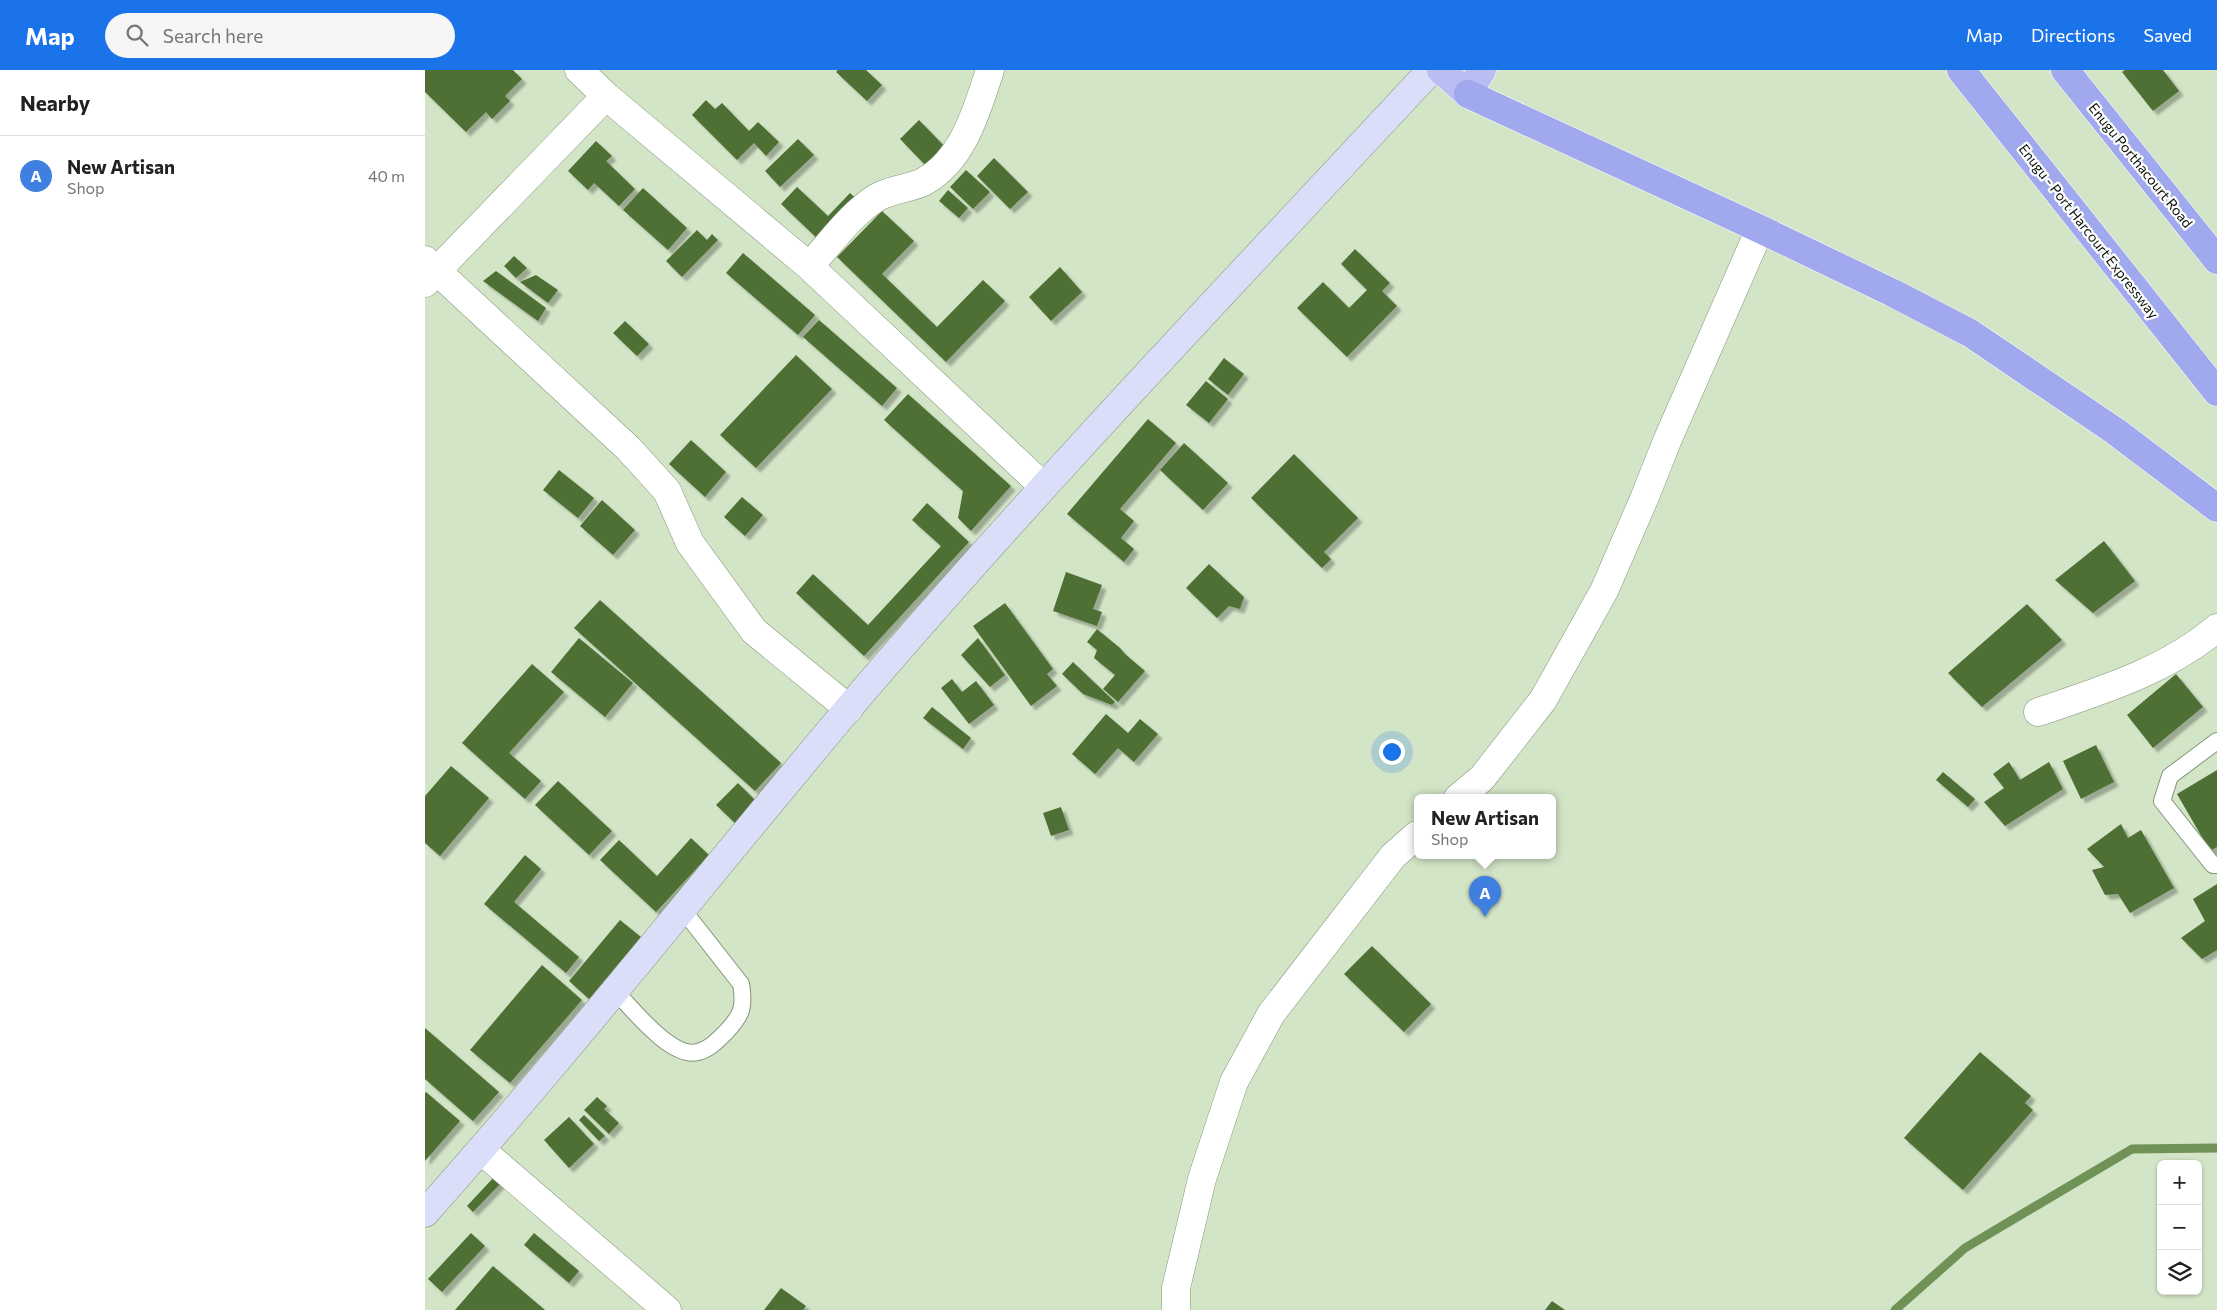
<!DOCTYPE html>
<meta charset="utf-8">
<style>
:root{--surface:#fff;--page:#f6f6f6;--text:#222;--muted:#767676;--line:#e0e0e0;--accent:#1a73e8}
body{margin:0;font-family:Commissioner,sans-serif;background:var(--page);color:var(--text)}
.controls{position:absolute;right:15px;bottom:15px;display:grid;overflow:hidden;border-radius:8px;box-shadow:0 1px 4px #0004}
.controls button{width:45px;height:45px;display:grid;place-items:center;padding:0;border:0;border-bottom:1px solid var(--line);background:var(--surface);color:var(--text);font:25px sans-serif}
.you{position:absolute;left:966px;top:681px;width:18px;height:18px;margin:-12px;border:4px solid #fff;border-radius:50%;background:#1a73e8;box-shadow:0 0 0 8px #1a73e833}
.badge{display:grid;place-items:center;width:32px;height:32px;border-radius:50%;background:var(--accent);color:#fff;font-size:16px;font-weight:700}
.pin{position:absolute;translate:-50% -41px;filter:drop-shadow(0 1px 2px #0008)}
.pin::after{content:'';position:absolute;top:26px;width:18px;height:15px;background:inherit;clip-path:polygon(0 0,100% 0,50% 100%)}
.popup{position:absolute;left:989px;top:724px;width:142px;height:65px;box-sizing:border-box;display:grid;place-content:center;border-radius:8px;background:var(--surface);filter:drop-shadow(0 1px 4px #0005);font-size:16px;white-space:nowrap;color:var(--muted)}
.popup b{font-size:19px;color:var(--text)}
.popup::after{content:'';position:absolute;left:50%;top:100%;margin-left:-10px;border:10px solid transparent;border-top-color:var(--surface)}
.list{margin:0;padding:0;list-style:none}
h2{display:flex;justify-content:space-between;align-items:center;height:65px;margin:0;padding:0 20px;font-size:21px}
h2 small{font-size:16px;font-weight:400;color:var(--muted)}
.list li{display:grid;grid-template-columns:32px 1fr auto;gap:15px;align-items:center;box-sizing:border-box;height:80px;padding:0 20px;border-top:1px solid var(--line)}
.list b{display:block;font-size:19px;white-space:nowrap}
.list p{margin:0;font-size:16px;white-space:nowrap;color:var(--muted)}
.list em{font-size:16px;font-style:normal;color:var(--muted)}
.icon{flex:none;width:28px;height:28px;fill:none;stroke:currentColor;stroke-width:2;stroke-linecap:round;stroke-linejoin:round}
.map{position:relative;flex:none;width:1792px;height:1240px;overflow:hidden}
header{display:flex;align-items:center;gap:30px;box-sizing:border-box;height:70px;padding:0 25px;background:var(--accent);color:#fff}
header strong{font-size:24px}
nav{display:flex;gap:28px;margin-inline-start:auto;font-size:18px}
.search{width:350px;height:45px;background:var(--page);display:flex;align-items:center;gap:12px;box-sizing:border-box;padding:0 18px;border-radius:28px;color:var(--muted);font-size:19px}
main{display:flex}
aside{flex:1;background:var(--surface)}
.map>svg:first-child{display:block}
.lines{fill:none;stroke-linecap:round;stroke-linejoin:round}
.stream{stroke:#709257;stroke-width:9}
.building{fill:#4f6f35;filter:url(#shadow)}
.service-casing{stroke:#849579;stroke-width:18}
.minor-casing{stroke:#849579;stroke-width:29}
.secondary-casing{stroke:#849579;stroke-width:29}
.primary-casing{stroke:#fff;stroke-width:29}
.trunk-casing{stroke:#fff;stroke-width:29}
.service{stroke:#fff;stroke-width:16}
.minor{stroke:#fff;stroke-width:28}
.secondary{stroke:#dbdef8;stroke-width:28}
.primary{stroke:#b8bef2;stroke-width:28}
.trunk{stroke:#a0a8ee;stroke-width:28}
.labels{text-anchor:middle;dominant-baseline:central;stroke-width:4.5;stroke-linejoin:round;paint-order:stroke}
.street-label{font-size:14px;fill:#080e05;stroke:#fff}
</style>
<header>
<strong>Map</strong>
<div class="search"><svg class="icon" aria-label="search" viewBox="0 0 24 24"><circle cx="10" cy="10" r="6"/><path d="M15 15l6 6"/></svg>Search here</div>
<nav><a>Map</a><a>Directions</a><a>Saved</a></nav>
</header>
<main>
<aside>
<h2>Nearby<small></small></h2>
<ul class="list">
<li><span class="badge" style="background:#3f7fe0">A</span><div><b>New Artisan</b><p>Shop</p></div><em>40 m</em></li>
</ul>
</aside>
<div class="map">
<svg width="1792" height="1240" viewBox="0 0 1792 1240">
<defs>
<filter id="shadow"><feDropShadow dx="4.5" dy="4.5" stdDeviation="1" flood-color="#0004"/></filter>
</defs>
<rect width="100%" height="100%" fill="#d3e5c7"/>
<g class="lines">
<path class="stream" d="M1470,1240L1540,1178L1707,1079L1792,1078"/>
</g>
<path class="building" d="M0,0H88L97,9L80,26L85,31L67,49L61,42L41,62L0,22Z
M413,0H441L457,15L442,31L411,2Z
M1700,0H1738L1754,21L1728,41L1697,2Z
M281,30L290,39L297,33L324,61L333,52L354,72L341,86L329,73L312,90L267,45Z
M494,50L525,82L506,101L475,69Z
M373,69L389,85L355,117L340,101Z
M171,71L187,86L181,91L210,119L194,136L169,113L163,120L143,101Z
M569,88L603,122L585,139L552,106Z
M541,100L565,122L548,139L525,117Z
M372,117L403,146L425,123L436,133L397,173L356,134Z
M218,118L262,158L243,180L198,140Z
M523,120L543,138L534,148L514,131Z
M457,141L489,171L457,204L512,257L558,210L580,231L521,292L412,187Z
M272,160L282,170L287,164L293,170L257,207L241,191Z
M930,179L965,213L957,221L972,236L922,287L872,238L898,212L924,238L942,220L916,194Z
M318,183L390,245L373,265L301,203Z
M89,186L102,198L91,208L79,196Z
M635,197L657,222L626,251L604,227Z
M71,201L121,238L113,251L58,211Z
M111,205L133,220L123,233L95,212Z
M394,250L472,318L457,336L378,267Z
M200,251L224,274L212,286L188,263Z
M371,285L407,319L331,398L295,365Z
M799,288L819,304L803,325L783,309Z
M781,311L803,329L784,353L761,335Z
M483,324L586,416L546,461L533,448L538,421L459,350Z
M723,349L751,373L695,439L709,451L696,468L709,479L699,492L642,444Z
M266,370L301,402L280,427L244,394Z
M759,373L803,413L778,440L735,400Z
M869,384L933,448L899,482L906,489L897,498L826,428Z
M134,400L169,428L153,448L118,420Z
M317,427L338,445L320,466L299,447Z
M177,430L210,460L188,485L155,456Z
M502,433L544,472L439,586L371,523L388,504L443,555L516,476L487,450Z
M1679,471L1710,511L1668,543L1630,510Z
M784,494L819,527L815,539L804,536L792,548L761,518Z
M641,502L677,515L668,539L677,542L672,556L628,541Z
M175,530L356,693L330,721L149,558Z
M580,533L628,599L622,604L632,616L606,636L548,556Z
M1602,534L1637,570L1557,637L1523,603Z
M672,559L695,578L700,584L720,601L693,632L678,619L690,605L669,588L672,580L662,572Z
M154,568L208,613L180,647L126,602Z
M553,568L580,605L565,617L536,585Z
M648,592L690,632L687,635L658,624L637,604Z
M107,594L139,622L84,683L116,711L100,729L37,673Z
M1751,604L1778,637L1728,678L1702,645Z
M527,609L537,622L551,611L569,635L544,654L516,618Z
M507,637L546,668L538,679L498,648Z
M681,644L703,663L715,649L733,664L709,692L693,678L670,704L647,684Z
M1671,675L1689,712L1656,729L1638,691Z
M1584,692L1595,710L1624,692L1638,719L1580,756L1559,732L1579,718L1568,704Z
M26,696L64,728L15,786L0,773V726Z
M1792,700V777L1785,781L1752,724Z
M1518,702L1550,729L1543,737L1511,710Z
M133,711L187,761L164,785L110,735Z
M313,713L332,732L311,754L291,735Z
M636,737L644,760L626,766L618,743Z
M1696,754L1703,768L1716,760L1749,818L1705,843L1693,824L1680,825L1667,800L1679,797L1662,779Z
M266,768L284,785L231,842L175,790L194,770L232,806Z
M100,785L116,799L89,832L154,887L141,903L59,834Z
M1792,814V880L1777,889L1756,868L1780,851L1768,829Z
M195,850L216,867L164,929L144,911Z
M947,876L1006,934L979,962L919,904Z
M117,895L157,930L85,1013L45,980Z
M0,958L74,1022L48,1051L0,1009Z
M1555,982L1606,1026L1600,1033L1608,1040L1538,1120L1479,1068Z
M1,1022L35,1051L0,1091V1023Z
M172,1027L182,1036L179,1039L194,1053L184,1064L159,1040Z
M159,1045L180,1066L174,1071L154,1050Z
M144,1047L169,1074L144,1098L119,1070Z
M70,1106L77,1112L48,1142L42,1136Z
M46,1163L60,1176L17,1222L3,1209Z
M109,1163L154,1201L144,1213L99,1175Z
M68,1196L120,1240H30Z
M356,1218L381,1236L378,1240H339Z
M1127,1231L1140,1240H1120Z"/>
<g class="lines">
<defs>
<path id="service" d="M1792,671L1745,706L1737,731L1788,795H1792
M190,921C207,938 246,989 273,982C285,979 293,970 301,962C317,945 320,937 316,914L258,840"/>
<path id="minor" d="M154,0L181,26L384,196L618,416
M0,190L204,379L242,421L265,473L329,561L424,639
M384,196C405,174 425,145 451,128C466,119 484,119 498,112C538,91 552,40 565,0
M0,213L181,26
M1613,642C1675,621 1741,601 1792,558
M1033,728L1057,708L1118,630L1179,521L1219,429L1242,371L1335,159
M56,1080L242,1240
M751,1240V1218L777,1109L809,1012L846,944L968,786L992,765"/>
<path id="secondary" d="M0,1143C146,979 282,807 423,639C610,419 810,211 1006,0"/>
<path id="primary" d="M1016,0L1043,24L1057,0"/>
<path id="trunk" d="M1536,0L1792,322
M1640,0L1792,190
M1043,24L1335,159L1468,223L1545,263L1690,361L1792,438"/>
</defs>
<use href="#service" class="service-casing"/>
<use href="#minor" class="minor-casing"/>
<use href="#secondary" class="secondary-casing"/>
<use href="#primary" class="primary-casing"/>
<use href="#trunk" class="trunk-casing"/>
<use href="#service" class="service"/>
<use href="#minor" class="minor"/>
<use href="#secondary" class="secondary"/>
<use href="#primary" class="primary"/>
<use href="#trunk" class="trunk"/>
</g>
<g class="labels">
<g class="street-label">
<text transform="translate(1716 95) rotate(51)">Enugu Porthacourt Road</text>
<text transform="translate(1664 161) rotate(52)">Enugu - Port Harcourt Expressway</text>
</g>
</g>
</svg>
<div class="controls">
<button>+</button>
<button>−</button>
<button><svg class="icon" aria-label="layers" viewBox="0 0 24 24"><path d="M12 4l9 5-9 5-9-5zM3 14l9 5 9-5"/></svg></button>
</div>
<div class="you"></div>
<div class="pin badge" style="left:1060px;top:847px;background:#3f7fe0">A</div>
<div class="popup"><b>New Artisan</b>Shop</div>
</div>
</main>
